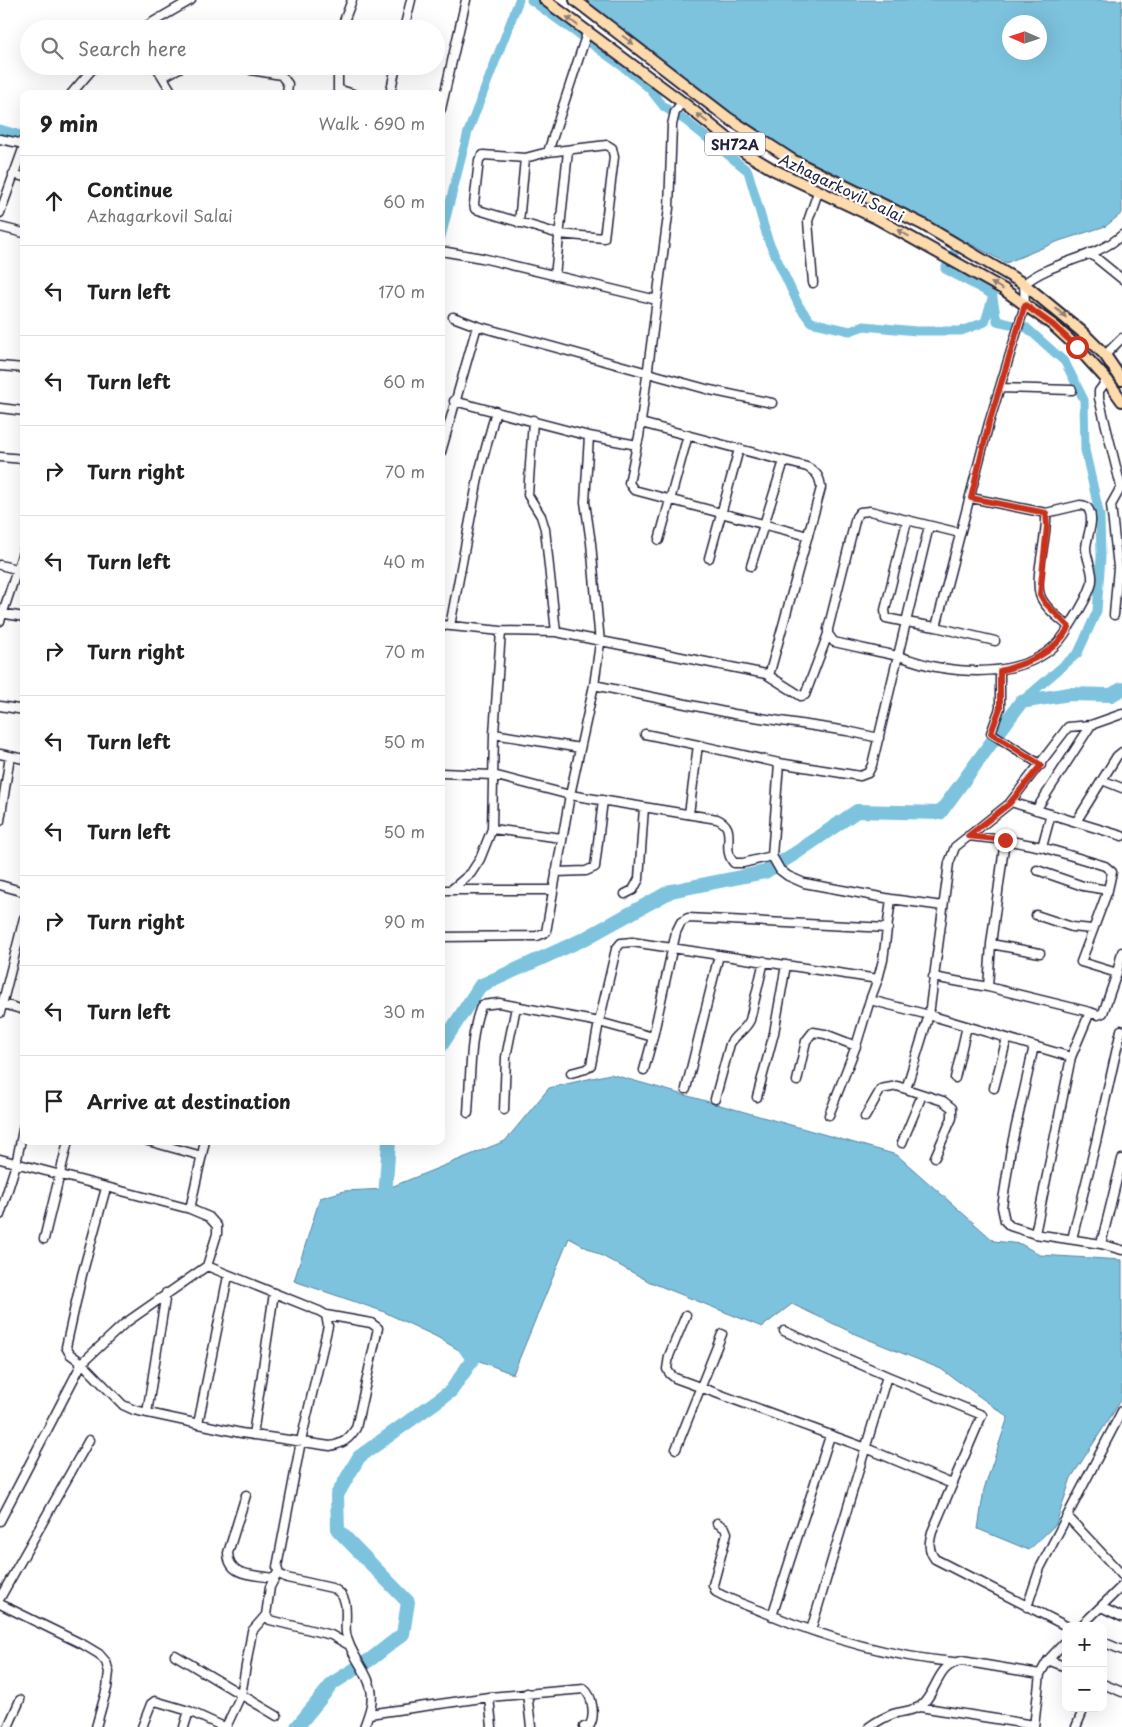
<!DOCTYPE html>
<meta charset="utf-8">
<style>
:root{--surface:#fff;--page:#f2f2f2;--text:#222;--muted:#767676;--line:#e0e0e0}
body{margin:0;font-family:"Playpen Sans",sans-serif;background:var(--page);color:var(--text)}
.controls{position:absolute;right:15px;bottom:15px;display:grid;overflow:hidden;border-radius:10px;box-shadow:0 5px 20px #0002}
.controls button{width:45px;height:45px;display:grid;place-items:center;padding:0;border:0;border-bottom:1px solid var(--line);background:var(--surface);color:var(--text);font:25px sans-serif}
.compass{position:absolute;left:1002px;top:15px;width:45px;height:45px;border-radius:50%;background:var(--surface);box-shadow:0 5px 20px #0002;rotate:273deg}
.stop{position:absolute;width:15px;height:15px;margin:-11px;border:4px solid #c8321e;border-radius:50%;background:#fff}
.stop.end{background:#c8321e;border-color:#fff;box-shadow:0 1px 5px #0008}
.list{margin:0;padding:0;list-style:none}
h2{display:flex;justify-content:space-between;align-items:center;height:65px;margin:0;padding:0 20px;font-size:21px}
h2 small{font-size:16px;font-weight:400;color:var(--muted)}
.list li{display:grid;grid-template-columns:32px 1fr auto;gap:15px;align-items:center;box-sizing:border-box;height:90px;padding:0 20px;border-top:1px solid var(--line)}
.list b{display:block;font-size:19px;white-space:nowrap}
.list p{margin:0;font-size:16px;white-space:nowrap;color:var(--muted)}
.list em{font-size:16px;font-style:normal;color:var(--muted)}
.icon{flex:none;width:28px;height:28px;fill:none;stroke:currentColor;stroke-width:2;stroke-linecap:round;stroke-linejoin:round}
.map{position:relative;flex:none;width:1122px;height:1727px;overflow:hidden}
.search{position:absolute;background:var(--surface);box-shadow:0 5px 20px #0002;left:20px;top:20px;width:425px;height:55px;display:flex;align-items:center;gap:12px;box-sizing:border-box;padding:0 18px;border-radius:28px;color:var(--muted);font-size:19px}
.panel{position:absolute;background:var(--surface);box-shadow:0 5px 20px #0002;left:20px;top:90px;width:425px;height:1055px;border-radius:10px}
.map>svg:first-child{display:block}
.water{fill:#7dc3de;stroke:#59839d;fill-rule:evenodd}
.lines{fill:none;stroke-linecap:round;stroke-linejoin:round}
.canal{stroke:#7dc3de;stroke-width:9}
.river{stroke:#7dc3de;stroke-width:14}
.minor-casing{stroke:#22223b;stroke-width:11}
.major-casing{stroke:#22223b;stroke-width:14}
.minor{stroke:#fff;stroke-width:8}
.major{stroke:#fedbac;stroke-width:10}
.oneway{fill:#907e74}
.route{stroke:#c8321e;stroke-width:6}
.labels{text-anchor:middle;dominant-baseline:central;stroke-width:4.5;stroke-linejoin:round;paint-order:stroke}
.shield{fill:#fff;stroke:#646476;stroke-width:1}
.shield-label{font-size:14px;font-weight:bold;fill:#22223b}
.street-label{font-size:15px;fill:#22223b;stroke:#fff}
</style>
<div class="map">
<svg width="1122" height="1727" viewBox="0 0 1122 1727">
<rect width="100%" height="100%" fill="#fff"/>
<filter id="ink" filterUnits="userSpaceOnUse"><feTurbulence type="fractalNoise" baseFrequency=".02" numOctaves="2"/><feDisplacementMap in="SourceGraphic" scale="10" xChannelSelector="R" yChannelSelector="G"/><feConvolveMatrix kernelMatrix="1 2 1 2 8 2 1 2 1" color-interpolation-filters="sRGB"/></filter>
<g filter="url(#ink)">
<path class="water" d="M589,0H1122V213L1106,226L1059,241L1006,263L885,198L791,152L735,117L587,2ZM1010,22H1040V52H1010Z
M610,1074L897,1155L994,1241L1021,1244L1040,1255L1122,1260V1399L1071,1478L1056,1524L1029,1550L978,1529L984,1489L1008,1417L941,1369L855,1334L792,1304L762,1327L650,1282L569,1238L513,1374L472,1358L437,1337L382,1311L294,1281L320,1198L344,1191L386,1189L505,1141L549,1088Z"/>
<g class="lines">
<path class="canal" d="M531,0L622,66L649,88L664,107L686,121L748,171L768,240L799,306L811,322L850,331L864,326L916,331H961L985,322L993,295L945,269L962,239L972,233
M584,0L587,2L589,0
M0,129L24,136
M441,237L468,132L519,0
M993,298L997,321L1027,328L1065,362L1084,400L1085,450L1100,516L1101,557L1097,611L1078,653L1021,702"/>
<path class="river" d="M441,1046L480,986L584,939L671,891L765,872L796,853L857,811L940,813L1021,702L1069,694L1111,695L1122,689
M389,1141L385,1197L390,1207
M297,1727L333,1683L371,1659L403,1634L408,1602L338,1530L337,1495L359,1457L451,1391L473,1359L461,1342"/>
<defs>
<path id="minor" d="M141,29L191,0
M341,29L352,0
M404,29L411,0
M156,66L173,94
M338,66V94
M251,70L281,75L288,84L287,94
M163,77L183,66
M338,89L353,94
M71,94L95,66
M390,94L396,66
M441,109L466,0
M0,139L24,144
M607,145L612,148L614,157L604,238L559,234L475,209L474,204L479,160L483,155L525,158L548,152Z
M548,152L587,33
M13,174L24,177
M0,213L24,146
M519,223L525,158
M0,227L24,233
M441,251L482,258L657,300
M1090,253L1122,279
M555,276L568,151
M813,283L808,221L818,192
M453,317L477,326L710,390L772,403
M1105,355L1122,338
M0,366L24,368
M1107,380L1099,391V398L1121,487L1111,505L1118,567L1114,615
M1000,388L1072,390
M454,401L589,436
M0,408L24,411
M533,420L528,495L541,516L545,529L556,632
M637,445L629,483L634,490L808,536
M441,452L477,326
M0,457L24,459
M1046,513L1080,505C1084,505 1087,506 1089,510C1095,522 1086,537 1086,549C1087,562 1095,573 1091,586C1086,601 1077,614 1069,627
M907,521L885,610L886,618L906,622L929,526
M960,533L870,511L860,512L856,517L828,629V634L834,642C855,647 876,651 898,656C912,660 927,666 942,668C986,675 1045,672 1069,627C1059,618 1044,607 1040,595C1034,576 1048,536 1046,513L971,498
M659,540L688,435
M709,558L739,449
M0,565L24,571
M751,566L784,461
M0,613L24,617
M0,621L24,549
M441,625L501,631L556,632L766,674L770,672L821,488C820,476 816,472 807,467L641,423
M450,626L479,473L496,411
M936,627L995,641
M1000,671V708L991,733L1041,765
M766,674L801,696L805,695L828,634
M594,685L734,714L847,731L879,738
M0,706L24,710
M494,734L580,748
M645,734L698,745
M0,754L24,759
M441,773L493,775L570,795L594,685L600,643L591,543L585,502L589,436L637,445L639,437L669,208L672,125L675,112L682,102
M1102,780L1122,788
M1011,802L1076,822L1117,756L1122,752
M1036,810L1091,725
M689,814L698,745L779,763
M0,821L10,756
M1076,822L1122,836
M492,829L562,838
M968,836L1005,840L991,944L988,987
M1005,840L1042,847L1105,866L1112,872L1108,890L1081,962L1117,973L1103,1013L1098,1015L1090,1012
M1042,847L1051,814
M772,856L779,763L860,776L868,773L872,765L906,622L936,627L989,423L1025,305L1024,284C1053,260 1094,260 1122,235
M1037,870L1083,886L1108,890
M556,872L586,871L595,867L603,800
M0,885L24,892
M441,890H552
M451,890L471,873L480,859L492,829L494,734L501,631
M625,894L633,890L639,879L644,807
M1036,915L1072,927L1092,929
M441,937L537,936L546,932L570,795L717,819C739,828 720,848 734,863H743L772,856L780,870L788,876L804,883L891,899
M991,944L1040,953
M1117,973L1122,952
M933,977L988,987L1090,1012L1071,1057L1035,1234
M878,979L883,960L891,899L943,906
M0,1003L24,1010
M0,1013L24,918
M1034,1046L1011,1148L1002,1207L1005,1221L1010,1226L1035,1234L1101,1244L1122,1250
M1071,1057L929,1015L949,863L955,847L1009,804L1068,727L1091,725L1122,714
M644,1070L653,1037
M571,1073L586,1069L591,1065L599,1022L653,1037L676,932L681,922L688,918L888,928
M955,1078L967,1026
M797,1081L806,1041L813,1032L825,1034L856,1046
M994,1088L1007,1038
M686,1089L719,955
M906,1089L943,1101L952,1108V1118L935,1157
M757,1097L774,1033L786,965
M715,1099L730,1044C735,1034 745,1031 750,1020L764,961
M504,1110L506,1057L516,1007
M468,1113C470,1087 470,1026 482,1005L499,1003L599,1022L616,949L621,943L632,942L878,979L870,1000L929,1015L906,1089L897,1086L881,1089L865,1117
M829,1115L856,1046L870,1000
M148,1141L202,1156
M902,1143L922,1095
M0,1159L190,1209L209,1217L217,1226V1234L207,1266L319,1311L326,1315L328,1326L301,1441L277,1567L279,1574L287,1578L332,1588C352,1596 344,1617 346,1633C349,1654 367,1669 371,1689C374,1702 368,1716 364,1727
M106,1188L82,1275L66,1347L70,1354L82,1363L123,1405L134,1410L241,1433L330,1446C343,1444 349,1439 356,1428L378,1328L371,1323L326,1315
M190,1209L205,1141
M0,1215L16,1164L24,1125
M44,1239L68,1141
M1072,1239L1096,1142L1121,1030
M1101,1244L1122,1159
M686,1315L669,1356L667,1369L670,1374L675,1378L866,1448L952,1484
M784,1331L887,1376L811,1630
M887,1376L982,1415L932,1532C929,1543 928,1550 935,1559L1066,1626
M147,1413L166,1293
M198,1424L228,1276
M253,1435L274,1293
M676,1449L722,1334
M246,1495L228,1553C229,1577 253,1574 273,1578
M1068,1517L1122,1575
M0,1521L82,1363L124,1324L207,1266
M717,1523L725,1528L727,1533L713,1585L716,1592C732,1601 749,1606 766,1613C826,1638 887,1656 953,1662
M278,1572L270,1587L266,1615L270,1620L331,1635L349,1645
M0,1598L89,1440
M0,1604L84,1645L99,1654L106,1662L109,1672L107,1688L96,1727
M1027,1607L1040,1568L1122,1411
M1101,1607L1122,1617
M772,1616L830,1436
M1081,1626L1122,1586
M1103,1642L1122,1650
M175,1655L277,1716
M1048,1660L1066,1667
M1103,1684L1122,1692
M527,1693L531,1727
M489,1697L584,1689C593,1696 595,1716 590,1725L584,1727
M920,1707L1034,1725
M369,1714L489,1697L492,1727
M8,1727L20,1700
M142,1727L151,1704L155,1701L189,1711L224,1727
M184,1727L189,1711
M226,1727L241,1695L252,1631L266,1615
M869,1727C876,1722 885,1717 893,1714C902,1711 915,1711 922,1705C938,1690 937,1664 962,1661L1040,1674L1048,1660L1066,1641
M1034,1727L1040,1674
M1076,1727L1084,1708"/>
<path id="major" d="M545,0L682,102L747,154L774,170L876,218L1003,289L1053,325L1077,347L1107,380L1122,401
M575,0L728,118L794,161L922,224L1024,284L1081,331L1105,355L1122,380"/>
</defs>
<use href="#minor" class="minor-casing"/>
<use href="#major" class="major-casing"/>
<use href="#minor" class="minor"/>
<use href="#major" class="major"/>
</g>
<defs><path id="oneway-solid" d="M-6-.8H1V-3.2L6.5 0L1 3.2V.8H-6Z" transform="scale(1.25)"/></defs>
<g class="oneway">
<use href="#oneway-solid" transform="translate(572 21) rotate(-142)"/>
<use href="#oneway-solid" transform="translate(628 40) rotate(37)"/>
<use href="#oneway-solid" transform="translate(702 118) rotate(-142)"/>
<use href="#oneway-solid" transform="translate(903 233) rotate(-151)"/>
<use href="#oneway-solid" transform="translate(997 286) rotate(-150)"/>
<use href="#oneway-solid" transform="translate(1061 313) rotate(42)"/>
</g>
</g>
<g class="lines" filter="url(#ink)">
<path class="route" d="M1005,840L968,836L1009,804L1041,765L991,733L1000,708V671C1028,663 1054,654 1069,627L1045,603L1040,594L1047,526L1046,513L971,498L989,423L1025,305L1053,325L1077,347"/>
</g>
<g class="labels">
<rect class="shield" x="705" y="132.5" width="60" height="23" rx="4"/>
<g class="shield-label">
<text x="735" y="144">SH72A</text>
</g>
<g class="street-label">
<text transform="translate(842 187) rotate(26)">Azhagarkovil Salai</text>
</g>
</g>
</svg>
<div class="controls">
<button>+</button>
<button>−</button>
</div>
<svg class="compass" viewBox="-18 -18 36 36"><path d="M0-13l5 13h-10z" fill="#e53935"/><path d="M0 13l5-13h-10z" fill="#767676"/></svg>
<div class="stop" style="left:1077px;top:347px"></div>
<div class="stop end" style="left:1005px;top:840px"></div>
<div class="search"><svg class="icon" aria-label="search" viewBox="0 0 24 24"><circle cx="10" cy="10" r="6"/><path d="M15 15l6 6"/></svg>Search here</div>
<section class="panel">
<h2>9 min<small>Walk · 690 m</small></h2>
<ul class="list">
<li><svg class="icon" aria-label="ahead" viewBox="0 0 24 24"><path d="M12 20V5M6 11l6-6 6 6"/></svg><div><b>Continue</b><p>Azhagarkovil Salai</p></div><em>60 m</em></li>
<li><svg class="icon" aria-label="left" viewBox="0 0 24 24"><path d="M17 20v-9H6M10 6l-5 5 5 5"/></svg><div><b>Turn left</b></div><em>170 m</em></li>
<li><svg class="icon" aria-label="left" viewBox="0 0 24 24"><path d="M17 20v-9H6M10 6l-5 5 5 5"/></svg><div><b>Turn left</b></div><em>60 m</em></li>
<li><svg class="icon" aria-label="right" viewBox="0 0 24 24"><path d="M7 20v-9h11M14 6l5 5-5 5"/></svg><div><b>Turn right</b></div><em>70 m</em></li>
<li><svg class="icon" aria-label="left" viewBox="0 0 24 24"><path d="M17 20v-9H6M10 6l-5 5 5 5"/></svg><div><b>Turn left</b></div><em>40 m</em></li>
<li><svg class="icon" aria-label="right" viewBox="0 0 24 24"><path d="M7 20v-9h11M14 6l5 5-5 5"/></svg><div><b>Turn right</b></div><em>70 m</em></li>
<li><svg class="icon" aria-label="left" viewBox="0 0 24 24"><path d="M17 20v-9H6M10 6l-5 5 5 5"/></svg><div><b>Turn left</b></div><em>50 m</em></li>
<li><svg class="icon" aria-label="left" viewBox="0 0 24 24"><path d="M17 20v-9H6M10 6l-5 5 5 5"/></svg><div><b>Turn left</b></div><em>50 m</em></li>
<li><svg class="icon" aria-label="right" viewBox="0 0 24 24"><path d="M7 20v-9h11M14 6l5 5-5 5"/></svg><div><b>Turn right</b></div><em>90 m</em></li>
<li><svg class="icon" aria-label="left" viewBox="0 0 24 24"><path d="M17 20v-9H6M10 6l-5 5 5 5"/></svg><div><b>Turn left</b></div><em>30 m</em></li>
<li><svg class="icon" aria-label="arrive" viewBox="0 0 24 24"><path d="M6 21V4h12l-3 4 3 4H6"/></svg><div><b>Arrive at destination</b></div></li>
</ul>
</section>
</div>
